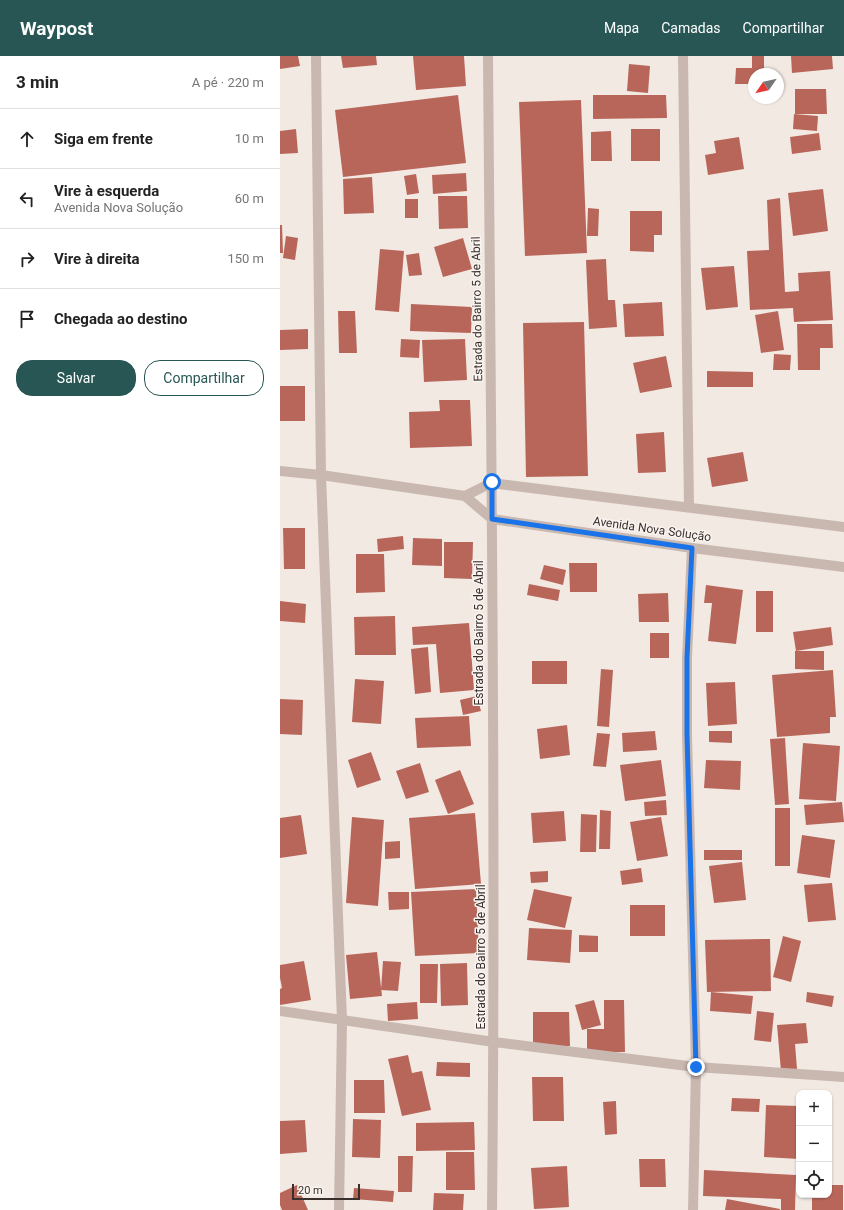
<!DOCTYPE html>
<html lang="pt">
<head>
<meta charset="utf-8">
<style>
	:root { --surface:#fff; --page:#f6f6f6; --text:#222; --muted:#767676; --line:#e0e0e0; --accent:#275654 }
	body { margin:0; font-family:Roboto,sans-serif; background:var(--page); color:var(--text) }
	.controls { position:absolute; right:12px; bottom:12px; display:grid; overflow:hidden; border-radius:8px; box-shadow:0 1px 3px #0004 }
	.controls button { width:36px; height:36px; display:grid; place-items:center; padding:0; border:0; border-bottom:1px solid var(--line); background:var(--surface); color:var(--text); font:20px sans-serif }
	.compass { position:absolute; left:468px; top:12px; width:36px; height:36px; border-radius:50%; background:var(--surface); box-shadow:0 1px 3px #0004; rotate:236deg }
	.scale { position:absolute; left:12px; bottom:10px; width:68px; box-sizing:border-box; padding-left:4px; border:2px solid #392f2d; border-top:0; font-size:11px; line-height:14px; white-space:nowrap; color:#392f2d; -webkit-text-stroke:3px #f9f4ef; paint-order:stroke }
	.stop { position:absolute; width:12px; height:12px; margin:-9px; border:3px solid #1a73e8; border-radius:50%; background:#fff }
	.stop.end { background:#1a73e8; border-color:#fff; box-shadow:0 1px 4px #0008 }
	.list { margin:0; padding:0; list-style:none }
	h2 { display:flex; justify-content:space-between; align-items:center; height:52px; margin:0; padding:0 16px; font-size:17px }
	h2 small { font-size:13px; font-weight:400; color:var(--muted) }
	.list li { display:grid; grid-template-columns:26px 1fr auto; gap:12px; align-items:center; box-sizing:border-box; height:60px; padding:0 16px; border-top:1px solid var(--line) }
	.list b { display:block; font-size:15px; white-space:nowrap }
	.list p { margin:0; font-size:13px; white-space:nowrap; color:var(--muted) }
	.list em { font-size:13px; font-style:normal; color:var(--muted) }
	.actions { display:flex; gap:8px; padding:12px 16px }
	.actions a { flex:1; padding:9px 0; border:1px solid var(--accent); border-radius:16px; text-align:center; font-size:14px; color:var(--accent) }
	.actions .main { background:var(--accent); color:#fff }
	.icon { flex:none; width:22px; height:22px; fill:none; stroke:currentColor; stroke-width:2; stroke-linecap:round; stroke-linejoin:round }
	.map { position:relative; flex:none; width:564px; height:1154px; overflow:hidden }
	header { display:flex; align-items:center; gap:24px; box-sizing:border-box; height:56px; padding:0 20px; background:var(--accent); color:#fff }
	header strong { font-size:19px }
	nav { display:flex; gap:22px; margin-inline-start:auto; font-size:14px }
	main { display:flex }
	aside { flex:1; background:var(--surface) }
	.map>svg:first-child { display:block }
</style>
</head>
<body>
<header>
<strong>Waypost</strong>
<nav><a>Mapa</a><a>Camadas</a><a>Compartilhar</a></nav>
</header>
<main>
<aside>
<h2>3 min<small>A pé · 220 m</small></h2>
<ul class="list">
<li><svg class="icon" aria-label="ahead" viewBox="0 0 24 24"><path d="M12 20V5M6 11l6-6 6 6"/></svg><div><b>Siga em frente</b></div><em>10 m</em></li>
<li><svg class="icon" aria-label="left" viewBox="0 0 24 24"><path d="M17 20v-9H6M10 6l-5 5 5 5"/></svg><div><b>Vire à esquerda</b><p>Avenida Nova Solução</p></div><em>60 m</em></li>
<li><svg class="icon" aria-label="right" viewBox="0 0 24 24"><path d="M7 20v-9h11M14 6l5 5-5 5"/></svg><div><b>Vire à direita</b></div><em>150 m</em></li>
<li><svg class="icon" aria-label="arrive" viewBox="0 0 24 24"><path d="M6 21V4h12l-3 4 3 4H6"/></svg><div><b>Chegada ao destino</b></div></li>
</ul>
<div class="actions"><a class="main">Salvar</a><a>Compartilhar</a></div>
</aside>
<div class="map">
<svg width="564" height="1154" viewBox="0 0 564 1154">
	<rect width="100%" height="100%" fill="#f2e9e3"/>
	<g fill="#b9665a">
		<polygon points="0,0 18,0 20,10 0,13"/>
		<polygon points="61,0 96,0 97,9 63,12"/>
		<polygon points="133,0 184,0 186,30 136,34"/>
		<polygon points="472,0 484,0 484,18 474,18 474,28 455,28 456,12 472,12"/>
		<polygon points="511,0 552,0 553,13 512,17"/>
		<polygon points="349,8 370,10 368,37 347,35"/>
		<polygon points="515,33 546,33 547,58 515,58"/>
		<polygon points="178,39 186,107 63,121 55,54"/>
		<polygon points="313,39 386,39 387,62 313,63"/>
		<polygon points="301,44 307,197 245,200 239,46"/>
		<polygon points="514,58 538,60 537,75 513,73"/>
		<polygon points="16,73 18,97 0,98 0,75"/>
		<rect x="351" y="73" width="29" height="32"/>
		<polygon points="331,75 332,105 311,105 311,76"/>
		<polygon points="539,77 541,94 512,98 510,81"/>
		<polygon points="459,81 464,113 428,119 425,99 436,97 434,85"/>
		<polygon points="186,117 187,135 153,138 152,119"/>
		<polygon points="136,118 139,137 127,139 124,120"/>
		<polygon points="92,121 94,157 64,158 63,123"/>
		<polygon points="543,133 548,175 513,180 508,137"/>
		<polygon points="158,140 187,140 188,172 159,173"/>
		<polygon points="500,142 505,236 519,235 518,217 550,215 553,264 514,266 513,252 470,254 467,195 489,194 487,144"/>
		<rect x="125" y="143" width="13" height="19"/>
		<polygon points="308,152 319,153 318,180 307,180"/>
		<polygon points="350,155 382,155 382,179 374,179 374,196 350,195"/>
		<polygon points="0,169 2,169 3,197 0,197"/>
		<polygon points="6,180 18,182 15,204 3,202"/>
		<polygon points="183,182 192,213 163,221 154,191"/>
		<polygon points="100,193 124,195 119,256 95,254"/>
		<polygon points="139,197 142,219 129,220 126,199"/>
		<polygon points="326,203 328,244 335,244 337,271 309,273 306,204"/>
		<polygon points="454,210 458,251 426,254 421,212"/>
		<polygon points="382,246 384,280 345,281 343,248"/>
		<polygon points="131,248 192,251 191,277 130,275"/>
		<polygon points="58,255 75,255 77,297 59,297"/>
		<polygon points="498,255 504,294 481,297 475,259"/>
		<polygon points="304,266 308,420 246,421 243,267"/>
		<polygon points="517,268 552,268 553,292 540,292 540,314 518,314"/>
		<polygon points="28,273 28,293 0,294 0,274"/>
		<polygon points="121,283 140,284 139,302 120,301"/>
		<polygon points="185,283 187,324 144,326 142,284"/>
		<polygon points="494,298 511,299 510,314 493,314"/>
		<polygon points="386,300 392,331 360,337 353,307"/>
		<polygon points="427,315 473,316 473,331 427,331"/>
		<rect x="0" y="330" width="25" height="35"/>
		<polygon points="159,344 190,344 192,390 130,392 129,356 160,355"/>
		<polygon points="384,376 386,416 358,417 356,378"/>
		<polygon points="463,396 468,425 432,431 427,402"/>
		<polygon points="3,472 25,472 25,513 4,513"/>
		<polygon points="123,480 124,493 98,496 97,483"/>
		<polygon points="133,482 162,483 162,510 132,509"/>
		<polygon points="164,486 193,486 192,523 164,522"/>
		<polygon points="76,498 104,498 105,536 76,537"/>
		<polygon points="289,507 317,507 317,536 290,536"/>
		<polygon points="264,509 286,514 283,529 260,523"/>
		<polygon points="249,528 280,534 278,545 247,539"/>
		<polygon points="426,529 463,534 456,588 428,585 432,547 424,547"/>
		<rect x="476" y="535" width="17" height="41"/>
		<polygon points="388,537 389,566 359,566 358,538"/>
		<polygon points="0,545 26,548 25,567 0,565"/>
		<polygon points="115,560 116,599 75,599 74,561"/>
		<polygon points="189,567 194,634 160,637 156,588 133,589 132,571"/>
		<polygon points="551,571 553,589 516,595 513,576"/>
		<rect x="370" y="577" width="19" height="25"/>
		<polygon points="148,591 151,636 135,638 131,593"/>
		<polygon points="515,595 544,595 544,614 515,613"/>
		<rect x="252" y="605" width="35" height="23"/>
		<polygon points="321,613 333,614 329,671 317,670"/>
		<polygon points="553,614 556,661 550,661 550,677 497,681 492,619"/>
		<polygon points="75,623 104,625 101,668 72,666"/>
		<polygon points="455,626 457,668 428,670 426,627"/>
		<polygon points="197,640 201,655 183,659 180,644"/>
		<polygon points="0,643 23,644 22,679 0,678"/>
		<polygon points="189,660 191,690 137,692 135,662"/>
		<polygon points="287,669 290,699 260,703 257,673"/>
		<polygon points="375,675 377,694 343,696 342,677"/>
		<polygon points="429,675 452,675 452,687 429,686"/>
		<polygon points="317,677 330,678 326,711 313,710"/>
		<polygon points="505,682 509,748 495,749 490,683"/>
		<polygon points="523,687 560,690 556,745 519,743"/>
		<polygon points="91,696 101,724 77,732 68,704"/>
		<polygon points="381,704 386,740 345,745 340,709"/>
		<polygon points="426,704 461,705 460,734 424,732"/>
		<polygon points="140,707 149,736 126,743 116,715"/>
		<polygon points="180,714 194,748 168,758 155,724"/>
		<polygon points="386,744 387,759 365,760 364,746"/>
		<polygon points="562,746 564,766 526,769 524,749"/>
		<rect x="495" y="752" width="15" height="58"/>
		<polygon points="320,754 331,755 330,793 319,793"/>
		<polygon points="284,755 286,785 253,787 251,757"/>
		<polygon points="195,757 201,828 135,833 129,762"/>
		<polygon points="301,758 317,759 316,796 300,796"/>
		<polygon points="21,759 27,798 0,802 0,762"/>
		<polygon points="72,761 104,764 98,850 66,847"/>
		<polygon points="381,761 388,800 357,805 350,766"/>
		<polygon points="522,779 555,784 550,822 517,817"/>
		<polygon points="120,785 120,802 105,803 105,786"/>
		<rect x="424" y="794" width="38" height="10"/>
		<polygon points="462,806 466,844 434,847 429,810"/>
		<polygon points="361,812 363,826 342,829 340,815"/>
		<polygon points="268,815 268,826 251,827 250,816"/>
		<polygon points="552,827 556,864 528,866 524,829"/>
		<polygon points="196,833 199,897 135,900 131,836"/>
		<polygon points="254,833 292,841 285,872 247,864"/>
		<polygon points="108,836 129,836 129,853 109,854"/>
		<rect x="350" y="849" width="35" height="31"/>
		<polygon points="249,872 292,874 290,907 247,904"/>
		<polygon points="299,879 318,880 318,896 299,896"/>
		<polygon points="503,880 521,885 511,926 493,921"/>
		<polygon points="490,883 491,935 427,936 425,884"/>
		<polygon points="97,896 102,940 70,943 66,899"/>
		<polygon points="24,905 31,944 0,949 0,933 2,932 0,922 0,909"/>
		<polygon points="103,905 121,906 118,935 101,934"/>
		<polygon points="187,907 188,949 161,950 160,908"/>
		<polygon points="140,908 158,908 157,947 140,947"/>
		<polygon points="431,936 473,940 471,958 430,955"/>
		<polygon points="527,936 554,940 552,951 526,946"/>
		<polygon points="314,944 321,969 302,974 295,949"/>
		<polygon points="324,944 344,944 345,996 307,996 307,973 324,973"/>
		<polygon points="137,946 138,963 108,965 107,948"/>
		<polygon points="477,955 494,957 491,986 474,984"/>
		<polygon points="253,956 289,956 290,990 253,990"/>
		<polygon points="526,967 528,987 515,988 517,1013 501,1015 497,969"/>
		<polygon points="128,999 132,1017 142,1015 151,1054 122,1060 108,1003"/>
		<polygon points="157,1006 190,1007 190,1021 156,1020"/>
		<polygon points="252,1021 283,1021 284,1065 253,1065"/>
		<polygon points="74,1024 104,1024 105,1057 74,1057"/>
		<polygon points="452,1042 480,1043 479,1056 451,1055"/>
		<polygon points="336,1045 337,1078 325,1079 323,1046"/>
		<polygon points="486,1049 519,1050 519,1103 484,1101"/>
		<polygon points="73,1063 101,1064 100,1102 72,1101"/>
		<polygon points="25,1064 27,1096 0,1098 0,1065"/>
		<polygon points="194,1066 195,1094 136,1095 136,1067"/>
		<polygon points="166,1096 194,1096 195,1134 166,1134"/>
		<polygon points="118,1100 133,1100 132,1136 118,1136"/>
		<polygon points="359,1103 385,1103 386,1131 360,1131"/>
		<polygon points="287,1110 289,1151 254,1153 251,1112"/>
		<polygon points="424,1114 516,1119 515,1154 501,1154 501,1143 423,1140"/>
		<polygon points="17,1129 28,1154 2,1154 0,1149 0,1137"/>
		<polygon points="549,1129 563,1129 563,1154 532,1154 532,1139 549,1139"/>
		<polygon points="74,1132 114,1135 113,1146 73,1143"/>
		<polygon points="154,1137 184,1138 183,1154 153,1154"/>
		<polygon points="447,1143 500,1153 500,1154 445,1154"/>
	</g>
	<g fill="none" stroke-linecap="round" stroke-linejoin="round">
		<g stroke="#c9b8b0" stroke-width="10">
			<polyline points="36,0 41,419 62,964 59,1154"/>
			<polyline points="403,0 409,451"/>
			<polyline points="0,415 41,419 185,440 212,463 412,492 564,511"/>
			<polyline points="185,440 211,427 564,471"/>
			<polyline points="412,492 407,602 407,679 416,1011 413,1154"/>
			<polyline points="0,955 214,986 416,1011 564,1021"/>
		</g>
		<path stroke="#c9b8b0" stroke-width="10" d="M208,0C211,385 216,769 212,1154"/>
	</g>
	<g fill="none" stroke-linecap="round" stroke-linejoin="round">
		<polyline stroke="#1a73e8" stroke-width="5" points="212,426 212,463 412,492 407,602 407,678 416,1011"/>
	</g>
	<g text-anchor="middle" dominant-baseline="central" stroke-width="3" stroke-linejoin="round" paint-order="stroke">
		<g font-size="12" fill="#392f2d" stroke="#f9f4ef">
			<text transform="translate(197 253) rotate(-91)">Estrada do Bairro 5 de Abril</text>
			<text transform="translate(372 473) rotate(8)">Avenida Nova Solução</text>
			<text transform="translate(199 577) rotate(-90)">Estrada do Bairro 5 de Abril</text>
			<text transform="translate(201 901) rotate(-90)">Estrada do Bairro 5 de Abril</text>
		</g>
	</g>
</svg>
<div class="controls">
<button>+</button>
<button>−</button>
<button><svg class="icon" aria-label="locate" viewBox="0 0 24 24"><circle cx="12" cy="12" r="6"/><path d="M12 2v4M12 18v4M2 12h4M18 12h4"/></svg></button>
</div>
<svg class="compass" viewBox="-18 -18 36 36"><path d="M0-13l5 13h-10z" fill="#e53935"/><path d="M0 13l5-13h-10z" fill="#767676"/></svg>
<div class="scale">20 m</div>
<div class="stop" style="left:212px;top:426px"></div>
<div class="stop end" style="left:416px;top:1011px"></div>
</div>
</main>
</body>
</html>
